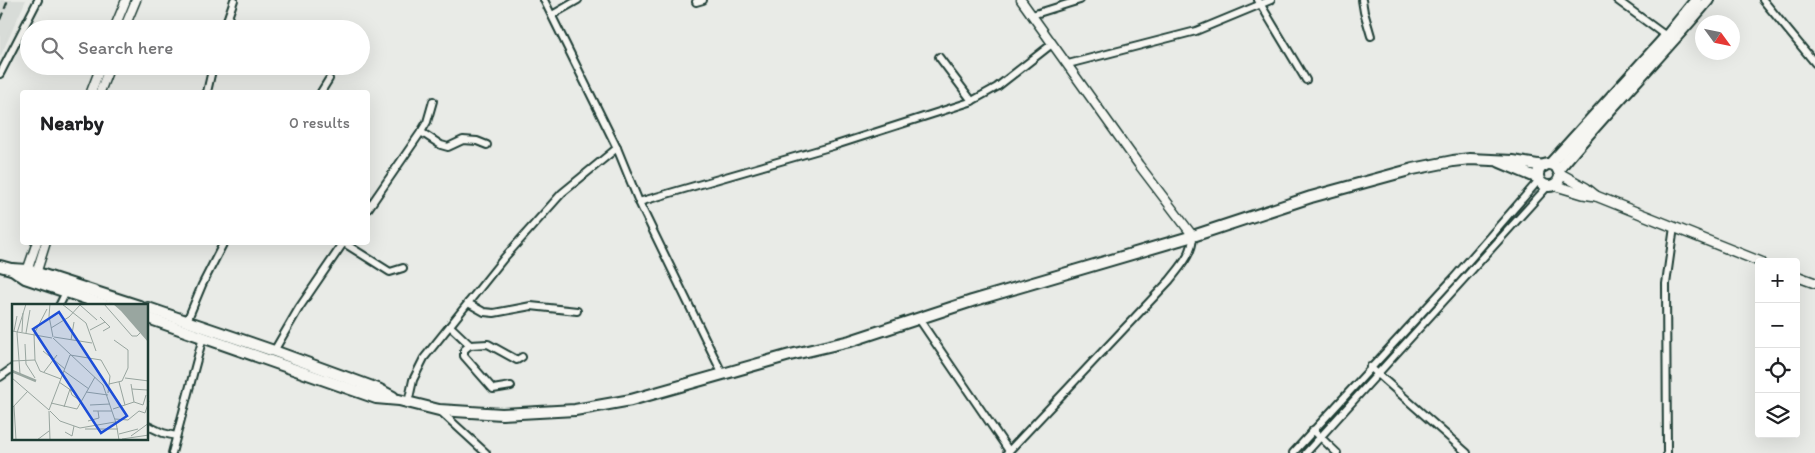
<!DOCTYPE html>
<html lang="en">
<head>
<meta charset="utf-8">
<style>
	:root { --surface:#fff; --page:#f6f6f6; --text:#202124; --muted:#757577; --line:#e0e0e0 }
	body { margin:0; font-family:Itim,sans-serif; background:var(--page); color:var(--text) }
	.controls { position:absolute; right:15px; bottom:15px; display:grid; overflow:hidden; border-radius:5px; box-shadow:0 5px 20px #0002 }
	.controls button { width:45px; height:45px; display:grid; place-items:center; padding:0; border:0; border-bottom:1px solid var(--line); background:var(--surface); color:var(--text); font:25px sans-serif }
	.compass { position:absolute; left:1695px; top:15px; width:45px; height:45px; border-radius:50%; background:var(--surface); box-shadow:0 5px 20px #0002; rotate:123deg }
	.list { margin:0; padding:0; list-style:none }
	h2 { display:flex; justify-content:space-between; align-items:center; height:65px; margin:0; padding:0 20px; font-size:21px }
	h2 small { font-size:16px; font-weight:400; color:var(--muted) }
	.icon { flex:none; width:28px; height:28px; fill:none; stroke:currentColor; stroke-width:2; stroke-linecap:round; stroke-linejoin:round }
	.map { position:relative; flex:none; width:1815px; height:453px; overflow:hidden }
	.search { position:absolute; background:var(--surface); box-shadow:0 5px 20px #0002; left:20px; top:20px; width:350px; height:55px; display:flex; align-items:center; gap:12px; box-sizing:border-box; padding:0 18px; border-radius:28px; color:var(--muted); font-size:19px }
	.panel { position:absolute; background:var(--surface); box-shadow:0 5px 20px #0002; left:20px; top:90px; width:350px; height:155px; border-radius:5px }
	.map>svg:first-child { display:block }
</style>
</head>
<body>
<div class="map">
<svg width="1815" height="453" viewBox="0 0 1815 453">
	<rect width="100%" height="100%" fill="#e9ebe7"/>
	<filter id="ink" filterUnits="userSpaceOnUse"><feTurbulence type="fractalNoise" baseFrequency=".02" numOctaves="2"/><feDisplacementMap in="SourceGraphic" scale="10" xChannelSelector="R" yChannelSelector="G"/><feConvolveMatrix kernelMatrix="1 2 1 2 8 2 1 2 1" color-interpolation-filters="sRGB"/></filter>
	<g filter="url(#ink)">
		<polygon fill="#d8dcd8" points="0,0 26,0 0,57"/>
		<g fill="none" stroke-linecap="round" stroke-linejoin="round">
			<g stroke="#1f3d34" stroke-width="10">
				<g id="minor">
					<polyline points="544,0 617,148 639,202 723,375"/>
					<polyline points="1258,0 1306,80"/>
					<polyline points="1362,0 1364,12 1371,36"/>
					<polyline points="1617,0 1666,36"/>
					<polyline points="1763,0 1815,63"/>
					<polyline points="696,2 703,0"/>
					<polyline points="552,15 578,0"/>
					<polyline points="1032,15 1080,0"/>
					<polyline points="224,29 234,0"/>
					<polyline points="939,57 972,101"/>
					<polyline points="1068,64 1196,31 1271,0"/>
					<polyline points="0,74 38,0"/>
					<polyline points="207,92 213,66"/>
					<polyline points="321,92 329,79"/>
					<polyline points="421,132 441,145 448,147 463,140 477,141 487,145"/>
					<polyline points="639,202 836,145 970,102 997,87 1052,44"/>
					<polyline points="368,209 421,132 427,122 433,101"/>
					<polyline points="344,243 390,272 403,268"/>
					<polyline points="468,303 484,312 494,313 531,306 577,311"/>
					<polyline points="59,306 66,292"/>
					<polyline points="919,319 1009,451"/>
					<polyline points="187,321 202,285 224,242"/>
					<polyline points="450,326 470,345"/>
					<polyline points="274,351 299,308 344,242"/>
					<polyline points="1370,367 1467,453"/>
					<polyline points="0,377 14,367"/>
					<polyline points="511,386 493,389 464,356 464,350 470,345 488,344 517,360 522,357"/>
					<polyline points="408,403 413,380 424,358 504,258 562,193 617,148"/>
					<polyline points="439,410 486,453"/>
					<polyline points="148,426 163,433 176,436"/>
					<polyline points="1313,430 1337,453"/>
					<polyline points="172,453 203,337"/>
					<path d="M1007,453L1170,280C1180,267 1193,254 1193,236"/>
					<polyline points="1293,453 1452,280 1539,180"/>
					<polyline points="1306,453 1548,186"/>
					<polyline points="1667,453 1666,284 1674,227"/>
				</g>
			</g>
			<g stroke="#1f3d34" stroke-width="11">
				<g id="tertiary">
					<polyline points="1021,0 1139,165 1193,236"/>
					<polyline points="114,29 126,0"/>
					<polyline points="124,29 136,0"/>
					<polyline points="91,92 101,66"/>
					<polyline points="100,92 110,66"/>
					<polyline points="26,274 37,242"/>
					<polyline points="35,277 46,242"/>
				</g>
			</g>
			<g stroke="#1f3d34" stroke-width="12">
				<g id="secondary">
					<polyline points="1559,173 1586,188 1596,196 1761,262"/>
					<polyline points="1553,185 1583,194 1596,196"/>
					<polyline points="1796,276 1815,283"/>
				</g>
			</g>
			<g stroke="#1f3d34" stroke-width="14">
				<g id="primary">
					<polyline points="1500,162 1538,178"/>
					<polyline points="1550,164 1670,32 1696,0"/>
					<circle cx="1549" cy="175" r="11"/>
					<path d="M1558,170C1606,111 1660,58 1708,0"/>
					<polyline points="0,266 11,269 28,270 139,306"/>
					<polyline points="12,269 25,278 108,306"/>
					<polyline points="148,308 274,351 378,389 393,397"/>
					<polyline points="148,318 376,398 399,400 439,410 502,414 575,410 631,400 790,355 850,341 972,301 1193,236 1311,197 1413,169 1453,161 1470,159 1513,161 1544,166"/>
				</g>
			</g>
			<use href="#minor" stroke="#f6f6f2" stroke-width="6"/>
			<use href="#tertiary" stroke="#f6f6f2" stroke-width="8"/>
			<use href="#secondary" stroke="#f6f6f2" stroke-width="9"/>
			<use href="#primary" stroke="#f6f6f2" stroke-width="10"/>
			<polyline stroke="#1f3d34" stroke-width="2" stroke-dasharray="8 4" stroke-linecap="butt" points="0,20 8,0"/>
		</g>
	</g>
	<g transform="translate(12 304)">
		<rect width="136" height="136" fill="#e9ebe7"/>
		<path d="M101,0H136V38L109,7Z" fill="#99a6a0"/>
		<path fill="none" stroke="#99a6a0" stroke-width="2.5" d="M0,67L24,77"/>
		<path fill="none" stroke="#98a59f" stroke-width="1" d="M38,0L37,12L41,33M50,0L74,19L84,47M92,0L120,32H125L137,20M35,5L22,30L23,56L28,67L49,75M88,13L98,23L91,27M39,24L57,13L68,1L85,16M78,26L93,18M0,27L40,34M2,27L5,12M10,28L11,9M14,29L18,6M42,33L80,39M41,34L91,81L104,119M59,36L62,18M13,40L14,60L23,74M31,47L53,65M0,57L23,56M52,67L77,85M32,68L45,51M8,70L5,29L14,0M0,74L37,106M113,74L137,77M47,78L63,89M107,78L113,101M97,80L110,77L116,64V46L102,36M58,85L60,91L69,97M120,85L135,86M74,88L96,91M122,98L131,101L134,91M39,99L65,105L83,73M78,101L98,100M2,102L4,136M1,103L16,87M52,103L58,85M101,105L122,98L119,80M37,106L58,51L89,56L98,72L96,89M37,107L38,136M38,107L48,117L68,124L103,118M81,107H100M103,115L116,116L127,107L133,109L137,97M76,117L87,114L86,107M104,118L107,136M73,125H106M53,128L60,132L62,122M107,130L126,125M119,132L137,119M110,135L137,131M25,136L37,127"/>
		<path fill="#1d4ed8" fill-opacity="0.15" stroke="#1d4ed8" stroke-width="2.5" d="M47,8L115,112L89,129L21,25Z"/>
		<rect width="136" height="136" fill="none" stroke="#1f3d34" stroke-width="2.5"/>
	</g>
</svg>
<div class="controls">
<button>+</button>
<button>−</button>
<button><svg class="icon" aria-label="locate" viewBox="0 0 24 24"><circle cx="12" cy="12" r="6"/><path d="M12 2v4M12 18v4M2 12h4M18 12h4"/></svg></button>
<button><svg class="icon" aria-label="layers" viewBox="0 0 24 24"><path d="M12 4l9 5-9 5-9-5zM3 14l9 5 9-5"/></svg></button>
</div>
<svg class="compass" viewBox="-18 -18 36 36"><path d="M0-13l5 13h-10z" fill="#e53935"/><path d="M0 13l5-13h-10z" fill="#757577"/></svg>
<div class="search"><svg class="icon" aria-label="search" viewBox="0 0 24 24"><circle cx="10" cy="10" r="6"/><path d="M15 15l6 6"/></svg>Search here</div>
<section class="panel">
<h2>Nearby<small>0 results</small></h2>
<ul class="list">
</ul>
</section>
</div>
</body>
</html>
